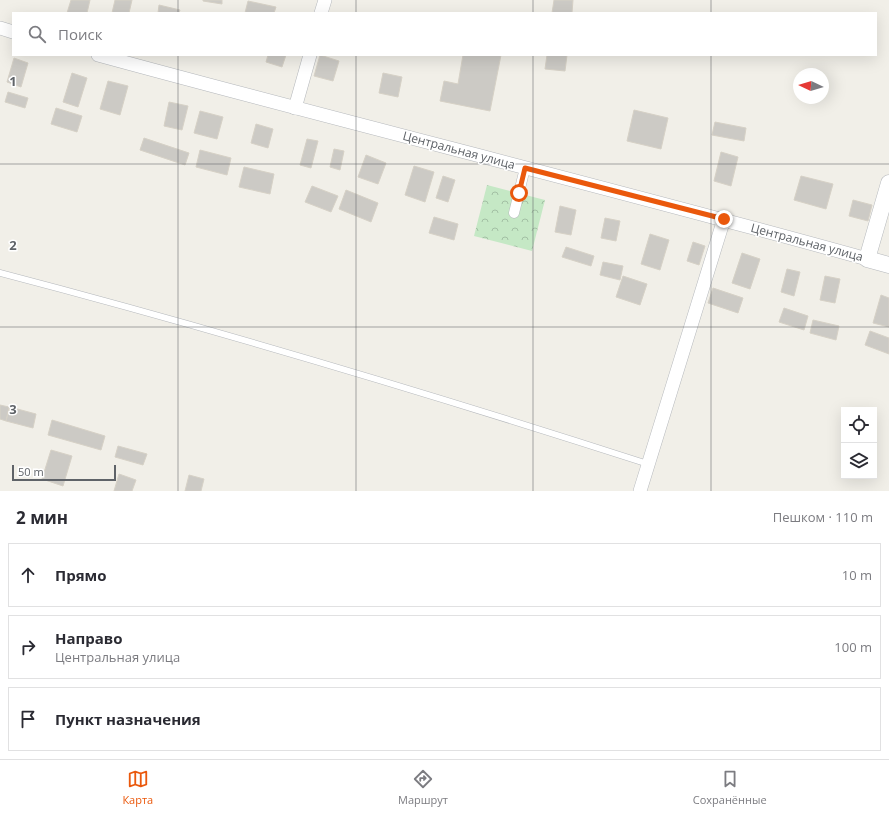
<!DOCTYPE html>
<html lang="ru">
<head>
<meta charset="utf-8">
<style>
	:root { --surface:#fff; --page:#f7f7f7; --text:#2b2b33; --muted:#7c7c81; --line:#e1e1e2; --accent:#ea580c }
	body { margin:0; font-family:"Open Sans",sans-serif; background:var(--page); color:var(--text) }
	.controls { position:absolute; right:12px; bottom:12px; display:grid; overflow:hidden; border-radius:0px; box-shadow:0 4px 16px #0002 }
	.controls button { width:36px; height:36px; display:grid; place-items:center; padding:0; border:0; border-bottom:1px solid var(--line); background:var(--surface); color:var(--text); font:20px sans-serif }
	.compass { position:absolute; left:793px; top:68px; width:36px; height:36px; border-radius:50%; background:var(--surface); box-shadow:0 4px 16px #0002; rotate:274deg }
	.scale { position:absolute; left:12px; bottom:10px; width:104px; box-sizing:border-box; padding-left:4px; border:2px solid #5f6368; border-top:0; font-size:11px; line-height:14px; white-space:nowrap; color:#5f6368; -webkit-text-stroke:3px #fff; paint-order:stroke }
	.stop { position:absolute; width:12px; height:12px; margin:-9px; border:3px solid #ea580c; border-radius:50%; background:#fff }
	.stop.end { background:#ea580c; border-color:#fff; box-shadow:0 1px 4px #0008 }
	.list { margin:0; padding:0; list-style:none }
	h2 { display:flex; justify-content:space-between; align-items:center; height:52px; margin:0; padding:0 16px; font-size:17px }
	h2 small { font-size:13px; font-weight:400; color:var(--muted) }
	.list li { display:grid; grid-template-columns:26px 1fr auto; gap:12px; align-items:center; box-sizing:border-box; height:64px; margin:0 8px 8px; padding:0 8px; border:1px solid var(--line); border-radius:0px }
	.list b { display:block; font-size:15px; white-space:nowrap }
	.list p { margin:0; font-size:13px; white-space:nowrap; color:var(--muted) }
	.list em { font-size:13px; font-style:normal; color:var(--muted) }
	.icon { flex:none; width:22px; height:22px; fill:none; stroke:currentColor; stroke-width:2; stroke-linecap:round; stroke-linejoin:round }
	.map { position:relative; flex:none; width:889px; height:491px; overflow:hidden }
	.search { position:absolute; background:var(--surface); box-shadow:0 4px 16px #0002; left:12px; right:12px; top:12px; height:44px; display:flex; align-items:center; gap:10px; box-sizing:border-box; padding:0 14px; border-radius:0px; color:var(--muted); font-size:15px }
	.sheet { height:268px; background:var(--surface) }
	nav { display:flex; justify-content:space-around; align-items:center; box-sizing:border-box; height:56px; border-top:1px solid var(--line); background:var(--surface); font-size:11px; color:var(--muted) }
	nav a { display:grid; justify-items:center; gap:2px }
	nav .on { color:var(--accent) }
	.map>svg:first-child { display:block }
</style>
</head>
<body>
<div class="map">
<svg width="889" height="491" viewBox="0 0 889 491">
	<defs>
		<pattern id="forest-crowns" width="20" height="18" patternUnits="userSpaceOnUse"><rect width="20" height="18" fill="#c5e8c5"/><path d="M2 6a3 3 0 1 1 6 0M12 15a3 3 0 1 1 6 0" fill="none" stroke="#a3c0a4"/></pattern>
	</defs>
	<rect width="100%" height="100%" fill="#f1efe8"/>
	<polygon fill="url(#forest-crowns)" points="487,185 545,200 532,251 474,236"/>
	<g fill="#cccac5" stroke="#d6d1c6">
		<polygon points="71,0 90,0 87,13 67,13"/>
		<polygon points="115,0 132,0 129,13 112,13"/>
		<polygon points="203,0 222,0 222,4 203,1"/>
		<polygon points="554,0 573,0 572,13 552,13"/>
		<polygon points="248,1 276,7 274,13 245,13"/>
		<polygon points="159,5 180,10 179,13 158,13"/>
		<polygon points="268,55 286,55 282,67 266,62"/>
		<polygon points="320,55 339,61 333,81 314,76"/>
		<polygon points="463,55 501,55 490,111 440,101 444,81 458,84"/>
		<polygon points="547,55 567,55 565,71 545,69"/>
		<polygon points="14,58 28,63 21,87 7,82"/>
		<polygon points="72,73 87,78 78,107 63,102"/>
		<polygon points="383,73 402,77 398,97 379,93"/>
		<polygon points="108,81 128,86 120,115 100,109"/>
		<polygon points="8,92 28,98 25,108 5,102"/>
		<polygon points="169,102 188,106 182,130 164,126"/>
		<polygon points="56,108 82,116 77,132 51,124"/>
		<polygon points="634,110 668,118 661,149 627,141"/>
		<polygon points="200,111 223,117 217,139 194,133"/>
		<polygon points="715,122 746,128 744,141 712,135"/>
		<polygon points="256,124 273,129 268,148 251,143"/>
		<polygon points="144,138 189,153 185,165 140,150"/>
		<polygon points="307,139 318,141 311,168 300,165"/>
		<polygon points="334,149 344,151 340,170 330,167"/>
		<polygon points="200,150 231,158 227,175 196,167"/>
		<polygon points="721,152 738,157 731,186 714,181"/>
		<polygon points="366,155 386,163 378,184 358,177"/>
		<polygon points="414,166 434,172 425,202 405,195"/>
		<polygon points="244,167 274,174 270,194 239,187"/>
		<polygon points="443,176 455,180 448,202 436,198"/>
		<polygon points="801,176 833,184 826,209 794,200"/>
		<polygon points="312,186 338,196 331,212 305,202"/>
		<polygon points="346,190 378,203 371,222 339,209"/>
		<polygon points="853,200 872,205 868,221 849,216"/>
		<polygon points="560,206 576,210 571,235 555,232"/>
		<polygon points="434,217 458,224 454,240 429,233"/>
		<polygon points="605,218 620,221 616,241 601,238"/>
		<polygon points="650,234 669,240 660,270 641,264"/>
		<polygon points="693,242 705,246 699,265 687,261"/>
		<polygon points="566,247 594,256 591,266 562,257"/>
		<polygon points="742,253 760,259 750,289 732,283"/>
		<polygon points="603,262 623,266 620,280 600,275"/>
		<polygon points="787,269 800,272 794,296 781,292"/>
		<polygon points="623,276 647,284 640,305 616,297"/>
		<polygon points="825,276 840,279 835,303 820,300"/>
		<polygon points="713,288 743,298 738,313 708,303"/>
		<polygon points="881,295 889,298 889,327 873,323"/>
		<polygon points="784,308 808,316 804,330 779,322"/>
		<polygon points="813,320 839,326 836,340 810,333"/>
		<polygon points="870,331 889,338 889,354 865,345"/>
		<polygon points="0,405 9,407 6,421 0,419"/>
		<polygon points="10,407 36,414 33,428 6,421"/>
		<polygon points="52,420 105,436 101,450 48,435"/>
		<polygon points="118,446 147,454 143,465 115,457"/>
		<polygon points="51,450 72,456 63,486 42,479"/>
		<polygon points="119,474 136,480 132,491 114,491"/>
		<polygon points="189,475 204,479 201,491 185,491"/>
	</g>
	<g fill="none" stroke-linecap="round" stroke-linejoin="round">
		<g stroke="#b5b8bc" stroke-width="7">
			<path id="service" d="M0,273C218,330 434,395 648,464"/>
		</g>
		<g stroke="#b5b8bc" stroke-width="11">
			<polyline id="pedestrian" points="514,213 525,168"/>
		</g>
		<g stroke="#b5b8bc" stroke-width="14">
			<g id="minor">
				<polyline points="321,13 325,0"/>
				<polyline points="0,28 13,32"/>
				<path d="M98,55C354,125 612,188 867,259"/>
				<polyline points="295,108 310,55"/>
				<polyline points="640,491 724,219"/>
			</g>
		</g>
		<g stroke="#b5b8bc" stroke-width="17">
			<polyline id="tertiary" points="889,183 867,259 889,265"/>
		</g>
		<use href="#service" stroke="#fff" stroke-width="6"/>
		<use href="#pedestrian" stroke="#fff" stroke-width="10"/>
		<use href="#minor" stroke="#fff" stroke-width="13"/>
		<use href="#tertiary" stroke="#fff" stroke-width="16"/>
	</g>
	<g fill="none" stroke-linecap="round" stroke-linejoin="round">
		<polyline stroke="#ea580c" stroke-width="5" points="519,193 525,168 724,219"/>
	</g>
	<path fill="none" stroke="#5f6368" stroke-width="1" stroke-opacity="0.55" d="M178,0V13M356,0V13M533,0V13M711,0V13M178,55V491M356,55V491M533,55V491M711,55V491M0,164H889M0,327H889"/>
	<g text-anchor="middle" dominant-baseline="central" stroke-width="3" stroke-linejoin="round" paint-order="stroke">
		<g font-size="12" fill="#5f6368" stroke="#fff">
			<text transform="translate(459 150) rotate(15)">Центральная улица</text>
			<text transform="translate(807 242) rotate(15)">Центральная улица</text>
		</g>
	</g>
	<g font-size="13" text-anchor="middle" font-weight="bold" fill="#5f6368" stroke="#fff" stroke-width="3" stroke-linejoin="round" paint-order="stroke">
		<text x="13" y="86">1</text>
		<text x="13" y="250">2</text>
		<text x="13" y="414">3</text>
	</g>
</svg>
<div class="controls">
<button><svg class="icon" aria-label="locate" viewBox="0 0 24 24"><circle cx="12" cy="12" r="6"/><path d="M12 2v4M12 18v4M2 12h4M18 12h4"/></svg></button>
<button><svg class="icon" aria-label="layers" viewBox="0 0 24 24"><path d="M12 4l9 5-9 5-9-5zM3 14l9 5 9-5"/></svg></button>
</div>
<svg class="compass" viewBox="-18 -18 36 36"><path d="M0-13l5 13h-10z" fill="#e53935"/><path d="M0 13l5-13h-10z" fill="#7c7c81"/></svg>
<div class="scale">50 m</div>
<div class="stop" style="left:519px;top:193px"></div>
<div class="stop end" style="left:724px;top:219px"></div>
<div class="search"><svg class="icon" aria-label="search" viewBox="0 0 24 24"><circle cx="10" cy="10" r="6"/><path d="M15 15l6 6"/></svg>Поиск</div>
</div>
<section class="sheet">
<h2>2 мин<small>Пешком · 110 m</small></h2>
<ul class="list">
<li><svg class="icon" aria-label="ahead" viewBox="0 0 24 24"><path d="M12 20V5M6 11l6-6 6 6"/></svg><div><b>Прямо</b></div><em>10 m</em></li>
<li><svg class="icon" aria-label="right" viewBox="0 0 24 24"><path d="M7 20v-9h11M14 6l5 5-5 5"/></svg><div><b>Направо</b><p>Центральная улица</p></div><em>100 m</em></li>
<li><svg class="icon" aria-label="arrive" viewBox="0 0 24 24"><path d="M6 21V4h12l-3 4 3 4H6"/></svg><div><b>Пункт назначения</b></div></li>
</ul>
</section>
<nav>
<a class="on"><svg class="icon" aria-label="map" viewBox="0 0 24 24"><path d="M3 6l6-2 6 2 6-2v14l-6 2-6-2-6 2zM9 4v14M15 6v14"/></svg>Карта</a>
<a><svg class="icon" aria-label="directions" viewBox="0 0 24 24"><path d="M12 3l9 9-9 9-9-9zM9 14v-3h6M13 9l2 2-2 2"/></svg>Маршрут</a>
<a><svg class="icon" aria-label="saved" viewBox="0 0 24 24"><path d="M7 4h10v16l-5-4-5 4z"/></svg>Сохранённые</a>
</nav>
</body>
</html>
